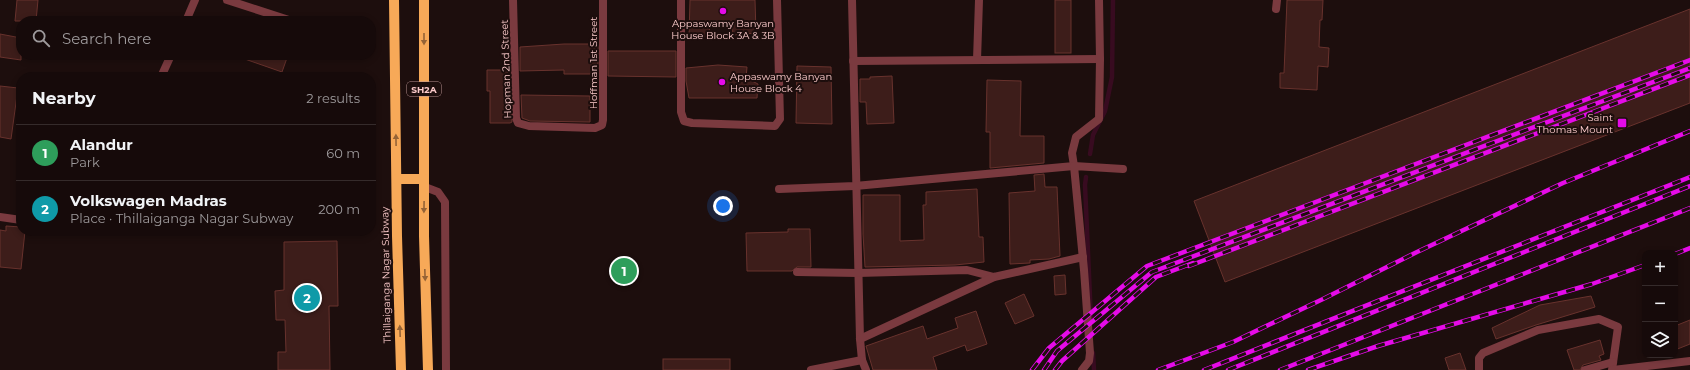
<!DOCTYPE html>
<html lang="en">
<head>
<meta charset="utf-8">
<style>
	:root { --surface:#160a0a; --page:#1f1313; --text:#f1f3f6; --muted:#9e9a9c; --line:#352b2b; --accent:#8c9099 }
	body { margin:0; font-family:Montserrat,sans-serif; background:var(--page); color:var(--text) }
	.controls { position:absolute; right:12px; bottom:12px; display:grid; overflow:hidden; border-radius:8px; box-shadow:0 2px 6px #0003 }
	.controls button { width:36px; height:36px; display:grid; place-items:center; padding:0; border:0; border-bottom:1px solid var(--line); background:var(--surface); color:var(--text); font:20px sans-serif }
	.you { position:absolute; left:723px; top:206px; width:14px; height:14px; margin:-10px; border:3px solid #fff; border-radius:50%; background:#1a73e8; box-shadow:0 0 0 6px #1a73e833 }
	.badge { display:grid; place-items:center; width:26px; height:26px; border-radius:50%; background:var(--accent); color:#fff; font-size:13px; font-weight:700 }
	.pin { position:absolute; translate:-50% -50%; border:2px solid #fff; box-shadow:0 1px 4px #0006 }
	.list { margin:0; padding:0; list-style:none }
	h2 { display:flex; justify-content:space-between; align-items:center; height:52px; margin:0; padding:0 16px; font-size:17px }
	h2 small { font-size:13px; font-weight:400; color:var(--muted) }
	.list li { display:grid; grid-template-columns:26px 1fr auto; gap:12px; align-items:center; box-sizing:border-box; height:56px; padding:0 16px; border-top:1px solid var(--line) }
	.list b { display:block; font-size:15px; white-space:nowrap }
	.list p { margin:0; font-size:13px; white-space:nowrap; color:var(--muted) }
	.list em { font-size:13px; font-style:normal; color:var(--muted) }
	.icon { flex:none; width:22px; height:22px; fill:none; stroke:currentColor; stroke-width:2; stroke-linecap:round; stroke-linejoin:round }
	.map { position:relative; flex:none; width:1690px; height:370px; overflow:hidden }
	.search { position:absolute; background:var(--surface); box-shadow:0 2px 6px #0003; left:16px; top:16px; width:360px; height:44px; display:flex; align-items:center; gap:10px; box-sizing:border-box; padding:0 14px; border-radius:16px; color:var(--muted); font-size:15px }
	.panel { position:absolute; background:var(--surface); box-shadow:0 2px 6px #0003; left:16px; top:72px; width:360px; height:164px; border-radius:16px }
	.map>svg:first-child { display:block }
</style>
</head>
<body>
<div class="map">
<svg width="1690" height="370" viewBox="0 0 1690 370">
	<rect width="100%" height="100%" fill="#1d0e0d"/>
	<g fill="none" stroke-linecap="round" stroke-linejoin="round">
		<g stroke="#380b20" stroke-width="4.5">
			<polyline points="1090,154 1093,135 1105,111 1112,77 1113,0"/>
			<polyline points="1086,177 1085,185 1091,319"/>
			<polyline points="1093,353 1094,370"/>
		</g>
	</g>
	<g fill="#3d1d1a" stroke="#68322d">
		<polygon points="17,0 38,0 36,21 15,21"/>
		<polygon points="690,0 755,0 756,33 733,35 732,21 709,24 710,37 689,36"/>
		<rect x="1055" y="0" width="16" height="53"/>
		<polygon points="1287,0 1323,0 1322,20 1320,20 1319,47 1329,48 1328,67 1318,66 1317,90 1280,88 1280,73 1284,73"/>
		<polygon points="1690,9 1690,103 1225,282 1194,201"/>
		<polygon points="0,34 21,38 21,60 0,57"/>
		<polygon points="564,44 598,44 598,74 564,74 564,70 520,71 520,47"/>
		<polygon points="608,51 676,51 676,77 608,76"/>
		<polygon points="239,55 288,55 282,72 239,57"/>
		<polygon points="718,65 747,67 746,78 758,84 757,98 689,98 686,81 686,68"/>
		<polygon points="797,66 831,67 832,124 796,123"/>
		<polygon points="487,70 508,70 508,93 510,93 512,122 510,123 490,123 490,91 487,91"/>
		<polygon points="892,76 894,123 867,124 866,102 860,102 860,79 870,79 870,77"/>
		<polygon points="987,80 1021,81 1020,136 1044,136 1044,163 990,168 990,132 986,132"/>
		<polygon points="0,86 18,88 11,139 0,137"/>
		<polygon points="521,95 590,96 590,122 530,121 522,118"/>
		<polygon points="1044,174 1045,187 1057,187 1060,256 1049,259 1030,260 1030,263 1010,264 1009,193 1035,191 1034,175"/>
		<polygon points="977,189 979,237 983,237 984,262 955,265 865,267 863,234 863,195 900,195 900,241 924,240 923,205 926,205 926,192"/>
		<polygon points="6,226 21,227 21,231 25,231 21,269 0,267 0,230 6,231"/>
		<polygon points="788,229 810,229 811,267 797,267 792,271 747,271 746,233 788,232"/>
		<polygon points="337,241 338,306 329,306 330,370 278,370 278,352 286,352 285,320 276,320 275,291 284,290 284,242"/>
		<polygon points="1065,275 1066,294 1055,295 1054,276"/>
		<polygon points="1024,294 1034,316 1015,324 1005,303"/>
		<polygon points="1591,296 1595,307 1536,325 1496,339 1492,328 1540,305"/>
		<polygon points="976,311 987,344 967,351 965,345 933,357 937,370 873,370 866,346 923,326 927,339 958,328 955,318"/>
		<polygon points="1690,320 1690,344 1675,350 1675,326"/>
		<polygon points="1600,340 1604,354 1599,356 1601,360 1583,365 1580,370 1574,370 1567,350"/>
		<polygon points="1460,353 1466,370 1449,370 1445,358"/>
		<rect x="663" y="359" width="67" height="11"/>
	</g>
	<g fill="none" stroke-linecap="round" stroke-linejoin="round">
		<g stroke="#7a3a3f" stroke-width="8">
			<polyline points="227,0 292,21"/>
			<polyline points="513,0 516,118 518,123 529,126 595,128 602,125 603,120 603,0"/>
			<polyline points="681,0 681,112 684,121 692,123 775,126 780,119 777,0"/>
			<polyline points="852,0 860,339 862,360 866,370"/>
			<polyline points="1276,9 1277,0"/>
			<polyline points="186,21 195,0"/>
			<polyline points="977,60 979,0"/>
			<polyline points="853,61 1100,59"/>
			<polyline points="161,77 171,55"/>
			<polyline points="425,187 438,192 445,202 446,370"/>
			<polyline points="779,189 855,186 1074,166 1072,153 1076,137 1099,119 1100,59 1099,0"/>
			<polyline points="0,217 21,220"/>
			<polyline points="797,272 858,273 967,270 994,277 1083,257"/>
			<polyline points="860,339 994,277"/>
			<polyline points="811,370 862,360"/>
			<polyline points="1082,370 1089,361 1090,353 1084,270 1074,166 1123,169"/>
			<polyline points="1479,370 1479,358 1483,353 1538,330 1599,319 1618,327 1612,370"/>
			<polyline points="1585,370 1613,362"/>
			<polyline points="1613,370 1690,361"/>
		</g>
		<g stroke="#f7a958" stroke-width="10">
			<polyline points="394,0 397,236 401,370"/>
			<polyline points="424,0 424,236 428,370"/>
			<polyline points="397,179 424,179"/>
		</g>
		<g stroke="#e50be8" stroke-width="4.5">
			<g id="rail">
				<polyline points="1675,254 1690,248"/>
				<polyline points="1189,266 1690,75"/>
				<polyline points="1032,370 1049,348 1147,266 1690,60"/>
				<polyline points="1044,370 1057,351 1152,272 1690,68"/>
				<polyline points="1055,370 1062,361 1156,277 1193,263"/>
				<polyline points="1158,370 1233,342 1323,299 1417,252 1563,183 1690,131"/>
				<polyline points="1204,370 1690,177"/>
				<polyline points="1228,370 1690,186"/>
				<polyline points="1280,370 1690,208"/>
				<polyline points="1308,370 1378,346 1592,284 1645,265"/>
			</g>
		</g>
		<use href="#rail" stroke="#1d0e0d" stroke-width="3" stroke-dasharray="9" stroke-linecap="butt"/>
	</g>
	<defs><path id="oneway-solid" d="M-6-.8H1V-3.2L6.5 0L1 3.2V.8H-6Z"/></defs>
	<g fill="#956336">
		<use href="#oneway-solid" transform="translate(424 39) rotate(90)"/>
		<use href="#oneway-solid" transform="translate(396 140) rotate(-91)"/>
		<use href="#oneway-solid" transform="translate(424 207) rotate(91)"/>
		<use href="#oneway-solid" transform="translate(425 275) rotate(88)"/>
		<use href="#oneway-solid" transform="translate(400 331) rotate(-92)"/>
	</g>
	<g fill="#e50be8" stroke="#1d0e0d" stroke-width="1.5">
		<circle cx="723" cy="11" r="4"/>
		<circle cx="722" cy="82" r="4"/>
		<rect x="1617" y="118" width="10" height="10" rx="2"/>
	</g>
	<g text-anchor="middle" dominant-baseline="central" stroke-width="4" stroke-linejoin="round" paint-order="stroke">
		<rect fill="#1d0e0d" stroke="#b99292" stroke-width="1" x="407" y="82" width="34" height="14" rx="3"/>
		<g font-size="9" font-weight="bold" fill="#fccbcb">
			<text x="424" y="89">SH2A</text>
		</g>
		<g font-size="10" fill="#fccbcb" stroke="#1d0e0d">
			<text x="723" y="23">Appaswamy Banyan<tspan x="723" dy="12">House Block 3A &amp; 3B</tspan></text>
			<text x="730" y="76" text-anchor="start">Appaswamy Banyan<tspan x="730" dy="12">House Block 4</tspan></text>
			<text x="1613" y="117" text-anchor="end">Saint<tspan x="1613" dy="12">Thomas Mount</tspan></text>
		</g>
		<g font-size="10" fill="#fccbcb" stroke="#1d0e0d">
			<text transform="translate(593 63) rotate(-90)">Hoffman 1st Street</text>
			<text transform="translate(506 69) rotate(-92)">Hopman 2nd Street</text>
			<text transform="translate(386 275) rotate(-91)">Thillaiganga Nagar Subway</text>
		</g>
	</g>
</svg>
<div class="controls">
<button>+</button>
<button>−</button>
<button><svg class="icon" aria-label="layers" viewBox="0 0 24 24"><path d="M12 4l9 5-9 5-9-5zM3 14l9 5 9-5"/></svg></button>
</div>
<div class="you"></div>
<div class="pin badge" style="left:624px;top:271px;background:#2e9e5b">1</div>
<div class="pin badge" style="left:307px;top:298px;background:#0f9aa8">2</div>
<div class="search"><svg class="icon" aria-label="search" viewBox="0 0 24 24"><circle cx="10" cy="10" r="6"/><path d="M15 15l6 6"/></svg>Search here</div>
<section class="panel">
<h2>Nearby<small>2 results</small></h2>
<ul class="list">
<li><span class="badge" style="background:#2e9e5b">1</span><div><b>Alandur</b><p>Park</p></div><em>60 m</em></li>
<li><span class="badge" style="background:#0f9aa8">2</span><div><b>Volkswagen Madras</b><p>Place · Thillaiganga Nagar Subway</p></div><em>200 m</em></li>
</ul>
</section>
</div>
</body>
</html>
